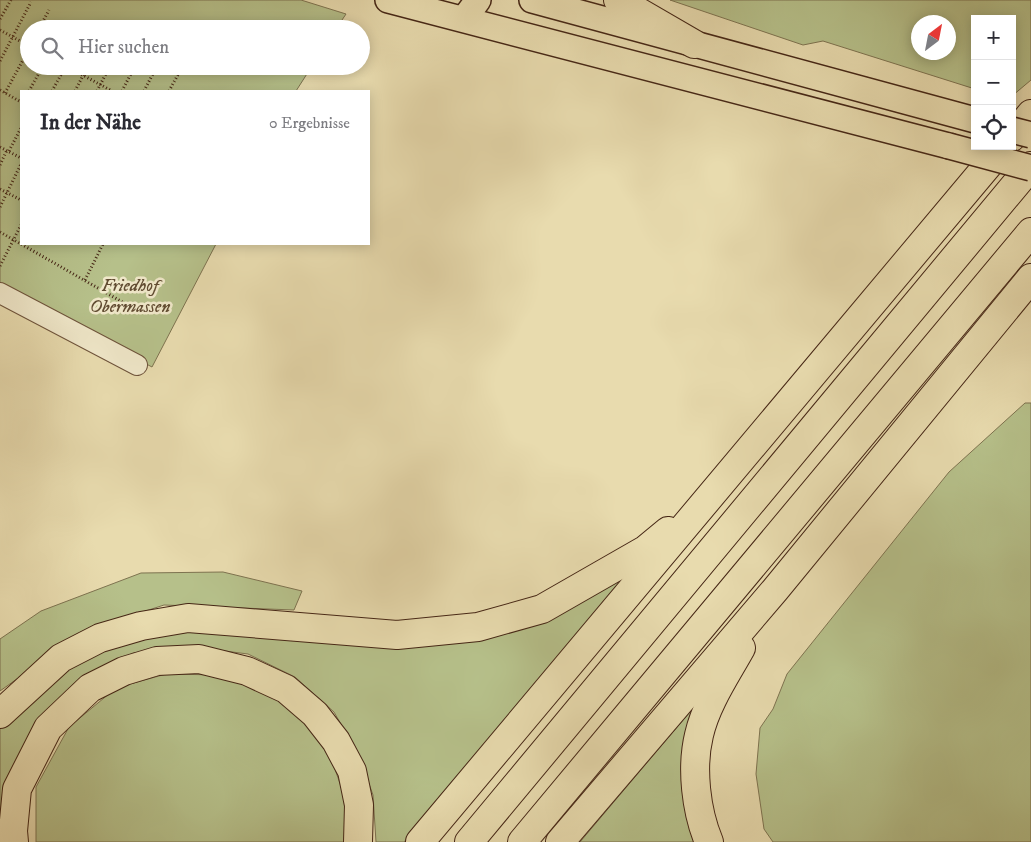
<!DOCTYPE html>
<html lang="de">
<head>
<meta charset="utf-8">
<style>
	:root { --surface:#fff; --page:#f2f2f3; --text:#2b2b33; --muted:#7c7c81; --line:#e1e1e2 }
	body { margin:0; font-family:"IM FELL DW Pica",serif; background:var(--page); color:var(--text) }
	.controls { position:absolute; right:15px; top:15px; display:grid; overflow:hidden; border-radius:0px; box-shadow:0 2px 12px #0003 }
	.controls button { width:45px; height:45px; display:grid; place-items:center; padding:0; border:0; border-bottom:1px solid var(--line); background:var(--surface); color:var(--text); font:25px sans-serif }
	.compass { position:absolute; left:911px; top:15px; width:45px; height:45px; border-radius:50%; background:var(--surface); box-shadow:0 2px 12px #0003; rotate:32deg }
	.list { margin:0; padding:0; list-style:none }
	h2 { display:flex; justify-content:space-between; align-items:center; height:65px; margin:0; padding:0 20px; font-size:21px }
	h2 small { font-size:16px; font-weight:400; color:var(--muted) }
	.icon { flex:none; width:28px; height:28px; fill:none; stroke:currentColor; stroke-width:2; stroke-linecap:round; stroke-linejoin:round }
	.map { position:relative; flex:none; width:1031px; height:842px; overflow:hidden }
	.search { position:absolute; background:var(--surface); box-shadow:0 2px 12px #0003; left:20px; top:20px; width:350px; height:55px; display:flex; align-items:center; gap:12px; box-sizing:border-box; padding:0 18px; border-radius:28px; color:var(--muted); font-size:19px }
	.panel { position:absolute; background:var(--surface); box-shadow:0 2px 12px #0003; left:20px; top:90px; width:350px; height:155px; border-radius:0px }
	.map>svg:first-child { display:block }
</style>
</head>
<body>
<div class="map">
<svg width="1031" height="842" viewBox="0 0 1031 842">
	<rect width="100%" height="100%" fill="#e8dbae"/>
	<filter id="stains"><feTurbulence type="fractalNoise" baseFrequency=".004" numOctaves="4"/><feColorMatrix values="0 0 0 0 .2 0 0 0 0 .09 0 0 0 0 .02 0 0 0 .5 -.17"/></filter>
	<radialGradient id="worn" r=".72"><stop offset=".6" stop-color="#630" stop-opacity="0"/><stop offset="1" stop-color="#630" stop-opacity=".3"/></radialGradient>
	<g fill="#b6c08a" stroke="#7e7350" fill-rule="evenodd">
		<polygon points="0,0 301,0 346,14 336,29 29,29 29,66 312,66 296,91 21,91 21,244 216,244 152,367 0,287"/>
		<path d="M670,0H1031V80L1012,96V19H975V89L823,41L803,45ZM918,22H948V52H918Z"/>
		<polygon points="1025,403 1031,403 1031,842 773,842 764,829 756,774 760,728 773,709 787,674 949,472"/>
		<polygon points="643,564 404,842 376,842 373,795 359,756 334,712 295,677 248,654 186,646 133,653 81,679 0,842 0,726 76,662 130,638 178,629 411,642"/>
		<polygon points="223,572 302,591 294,610 164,605 84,631 0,691 0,639 41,611 141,573"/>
		<polygon points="166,674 220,675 265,691 302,718 329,752 344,795 346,842 36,842 36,787 69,727 116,688"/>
		<polygon points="694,707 697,842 580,842"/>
	</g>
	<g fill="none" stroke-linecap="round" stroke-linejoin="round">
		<g stroke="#6e533b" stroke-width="22">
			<polyline id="minor" points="0,293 137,365"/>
		</g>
		<g stroke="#452615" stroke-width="28">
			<g id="major">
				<polyline points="388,0 949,146"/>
				<polyline points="532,0 975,120"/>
				<polyline points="464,19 478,0"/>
			</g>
		</g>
		<g stroke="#452615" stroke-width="30">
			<g id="highway">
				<polyline points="618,0 694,44"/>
				<polyline points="1012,137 1031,114"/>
				<polyline points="0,714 61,658 100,638 141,626 188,618 397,635 478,627 542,609 645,550 668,531"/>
				<polyline points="14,842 13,831 17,789 48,728 90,688 124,671 157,661 199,659 247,671 286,689 315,714 336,741 352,771 359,805 358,842"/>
				<polyline points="420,842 1004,146"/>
				<polyline points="469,842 1031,166"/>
				<polyline points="522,842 1031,232"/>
				<polyline points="560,842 775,590 1031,278"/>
				<path d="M709,842C696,811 691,768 699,735C706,704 726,675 741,648"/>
			</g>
		</g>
		<g stroke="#452615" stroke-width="3" stroke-dasharray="1 2.5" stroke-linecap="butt">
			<polyline points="0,19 11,0"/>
			<polyline points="39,29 49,10"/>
			<polyline points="62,29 67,20"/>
			<polyline points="86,29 86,28"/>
			<polyline points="0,30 29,46"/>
			<polyline points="0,61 31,2"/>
			<polyline points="66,66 112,91"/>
			<polyline points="0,90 21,102"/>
			<polyline points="29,91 43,66"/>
			<polyline points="52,91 66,66"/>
			<polyline points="75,91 88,66"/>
			<polyline points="97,91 110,66"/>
			<polyline points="122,91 135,66"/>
			<polyline points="144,91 157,66"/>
			<polyline points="169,91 180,71"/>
			<polyline points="5,93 29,49"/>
			<polyline points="0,147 21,158"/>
			<polyline points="9,151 21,128"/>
			<polyline points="0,165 7,150"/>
			<polyline points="0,189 21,200"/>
			<polyline points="0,207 21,164"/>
			<polyline points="0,232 131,307"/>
			<polyline points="0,266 21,225"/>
			<polyline points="85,280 103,244"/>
		</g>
		<use href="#minor" stroke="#f0e8ca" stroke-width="20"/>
		<use href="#major" stroke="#e8dbae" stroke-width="25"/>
		<use href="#highway" stroke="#e8dbae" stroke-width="28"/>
		<g stroke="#452615" stroke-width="28" stroke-linecap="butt">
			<g id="major-bridge">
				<polyline points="1012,130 1031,135"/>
				<polyline points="949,146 1031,168"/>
			</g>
		</g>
		<use href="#major-bridge" stroke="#e8dbae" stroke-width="25"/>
	</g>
	<g text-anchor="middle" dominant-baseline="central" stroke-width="5" stroke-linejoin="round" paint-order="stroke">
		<g font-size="18" font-style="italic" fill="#614c32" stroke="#f0e8ca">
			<text x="130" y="286">Friedhof<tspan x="130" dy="21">Obermassen</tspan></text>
		</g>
	</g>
	<rect width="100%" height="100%" filter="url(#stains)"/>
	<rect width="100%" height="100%" fill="url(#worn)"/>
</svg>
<div class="controls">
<button>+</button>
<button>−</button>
<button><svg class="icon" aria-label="locate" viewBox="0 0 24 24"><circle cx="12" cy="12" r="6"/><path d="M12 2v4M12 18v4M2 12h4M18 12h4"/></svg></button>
</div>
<svg class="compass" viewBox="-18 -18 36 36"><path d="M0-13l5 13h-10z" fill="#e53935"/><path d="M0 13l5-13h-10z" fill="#7c7c81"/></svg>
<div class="search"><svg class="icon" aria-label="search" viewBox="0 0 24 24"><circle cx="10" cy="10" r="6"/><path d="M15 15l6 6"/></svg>Hier suchen</div>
<section class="panel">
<h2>In der Nähe<small>0 Ergebnisse</small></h2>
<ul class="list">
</ul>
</section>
</div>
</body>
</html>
